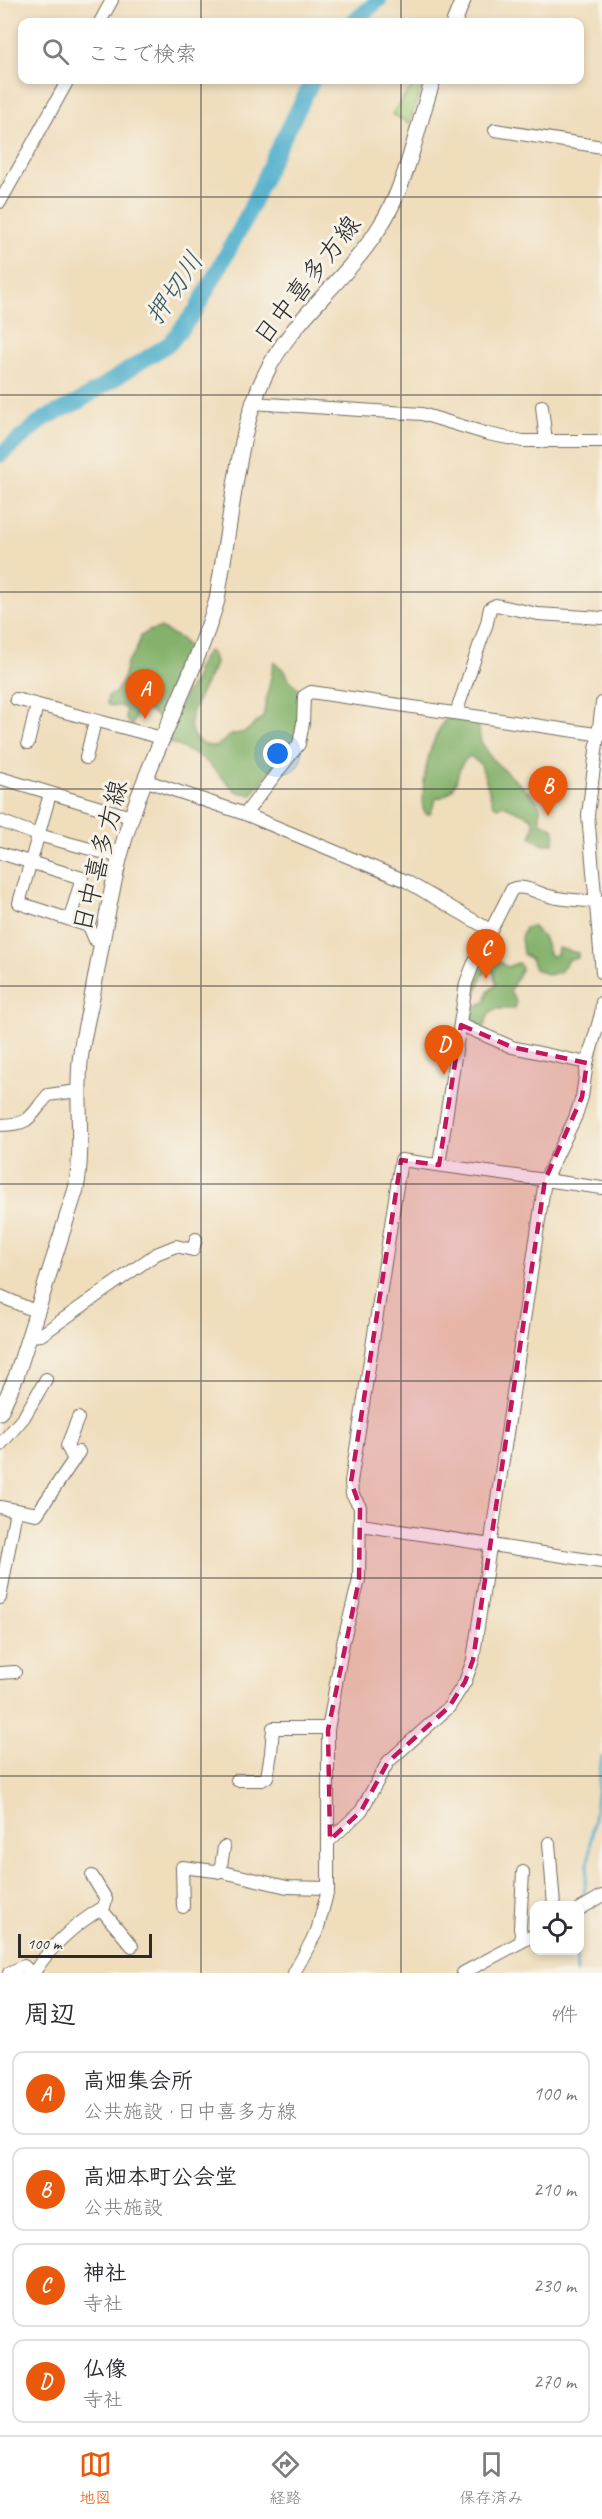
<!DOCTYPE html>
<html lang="ja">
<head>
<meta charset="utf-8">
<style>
	:root { --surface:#fff; --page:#f7f7f7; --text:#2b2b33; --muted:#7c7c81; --line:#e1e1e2; --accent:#ea580c }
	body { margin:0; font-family:Caveat,"Klee One",sans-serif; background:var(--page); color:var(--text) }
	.controls { position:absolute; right:18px; bottom:18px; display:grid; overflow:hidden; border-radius:12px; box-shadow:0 3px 9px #0003 }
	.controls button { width:54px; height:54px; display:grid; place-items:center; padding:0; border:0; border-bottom:2px solid var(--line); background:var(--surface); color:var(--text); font:30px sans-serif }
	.scale { position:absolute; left:18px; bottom:15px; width:134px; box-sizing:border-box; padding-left:6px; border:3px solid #2b2b2b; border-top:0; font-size:16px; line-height:21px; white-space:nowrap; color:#2b2b2b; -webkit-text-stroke:4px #f7f3e8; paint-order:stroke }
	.you { position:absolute; left:278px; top:754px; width:21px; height:21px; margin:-15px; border:4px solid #fff; border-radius:50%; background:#1a73e8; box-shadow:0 0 0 9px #1a73e833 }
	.badge { display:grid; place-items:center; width:39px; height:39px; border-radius:50%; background:var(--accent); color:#fff; font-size:20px; font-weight:700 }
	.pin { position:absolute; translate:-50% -50px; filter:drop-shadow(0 2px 3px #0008) }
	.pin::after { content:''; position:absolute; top:32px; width:21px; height:18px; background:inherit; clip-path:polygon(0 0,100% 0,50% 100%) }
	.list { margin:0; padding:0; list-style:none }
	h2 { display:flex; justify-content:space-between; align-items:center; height:78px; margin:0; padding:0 24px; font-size:26px }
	h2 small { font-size:20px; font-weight:400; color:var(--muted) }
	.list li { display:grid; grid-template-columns:39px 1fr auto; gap:18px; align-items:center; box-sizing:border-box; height:84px; margin:0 12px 12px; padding:0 12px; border:2px solid var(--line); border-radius:12px }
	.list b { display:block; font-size:22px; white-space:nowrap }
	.list p { margin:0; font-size:20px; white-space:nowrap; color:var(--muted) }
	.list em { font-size:20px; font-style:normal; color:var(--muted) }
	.icon { flex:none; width:33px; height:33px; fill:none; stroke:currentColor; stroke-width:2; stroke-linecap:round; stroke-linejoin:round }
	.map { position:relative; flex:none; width:602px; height:1973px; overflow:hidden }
	.search { position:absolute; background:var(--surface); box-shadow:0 3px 9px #0003; left:18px; right:18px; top:18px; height:66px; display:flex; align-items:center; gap:15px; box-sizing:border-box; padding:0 21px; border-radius:12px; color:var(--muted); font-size:22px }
	.sheet { height:462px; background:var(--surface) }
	nav { display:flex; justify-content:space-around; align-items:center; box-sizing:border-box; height:84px; border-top:2px solid var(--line); background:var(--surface); font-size:16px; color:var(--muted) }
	nav a { display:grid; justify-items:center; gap:3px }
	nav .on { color:var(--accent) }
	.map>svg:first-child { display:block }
</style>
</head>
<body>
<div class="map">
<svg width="602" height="1973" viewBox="0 0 602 1973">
	<rect width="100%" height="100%" fill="#f7f3e8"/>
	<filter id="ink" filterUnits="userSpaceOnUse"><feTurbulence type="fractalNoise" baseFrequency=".0167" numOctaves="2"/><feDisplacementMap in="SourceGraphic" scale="12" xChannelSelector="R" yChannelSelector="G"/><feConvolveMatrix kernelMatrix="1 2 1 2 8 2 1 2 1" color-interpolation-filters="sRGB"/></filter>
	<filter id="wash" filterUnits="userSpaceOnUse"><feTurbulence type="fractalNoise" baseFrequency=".008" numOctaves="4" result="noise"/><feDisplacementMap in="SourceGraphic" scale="24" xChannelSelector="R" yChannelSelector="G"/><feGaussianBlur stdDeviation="1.35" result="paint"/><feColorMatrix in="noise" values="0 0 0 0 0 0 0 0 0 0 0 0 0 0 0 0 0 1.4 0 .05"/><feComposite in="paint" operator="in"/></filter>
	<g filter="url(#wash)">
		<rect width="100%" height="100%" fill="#efddbb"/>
		<polygon fill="#a6d07c" stroke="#687e54" stroke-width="1.5" points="417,80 423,82 409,123 392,114"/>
		<g fill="#84b26c" stroke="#586e4c" stroke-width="1.5">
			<polygon points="160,628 181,639 189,648 189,661 166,701 160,718 149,711 138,710 132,726 126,720 126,710 121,706 112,706 107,704 108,696 115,693 122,683 127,662 136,651 141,636 149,631"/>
			<path d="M208,651L213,655L215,663C208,687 163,740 216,747L231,735L245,732L263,717L274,662L286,672L288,678L300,691V722L292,742L252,795L236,791L204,759L170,742L167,734L186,692L196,679V669Z"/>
			<path d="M446,718L477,723L481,742L494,761L534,797L540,807V822L551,827L555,831L554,843L543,845L531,837L534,824L531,817L503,805L497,807L493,804L481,765L470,756C449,771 467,789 436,799L430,814H426L423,809C422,777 428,745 446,718Z"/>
			<polygon points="532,926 544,939 550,956 557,955 558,948 578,953 578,958 569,959 560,972 548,975 535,969 531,959 523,954 521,937 525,928"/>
			<path d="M482,954L494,958L507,967L518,963L522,968L510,991L516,1002L515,1008C507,1010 495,1006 489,1014C486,1018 486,1024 483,1028L470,1019V1010L485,1002L488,992L496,984L493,971L487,970C476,980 482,989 472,998H470L467,987Z"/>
		</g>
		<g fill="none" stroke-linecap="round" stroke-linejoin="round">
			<g stroke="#4eafcc" stroke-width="3">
				<polyline points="583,1903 602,1757"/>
				<polyline points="576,1950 577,1973"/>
			</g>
			<g stroke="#4eafcc" stroke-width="16">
				<polyline points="353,22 379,0"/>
				<polyline points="0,455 45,418 78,402 170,343 196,310 245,220 274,156 313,80"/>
			</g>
		</g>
	</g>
	<g filter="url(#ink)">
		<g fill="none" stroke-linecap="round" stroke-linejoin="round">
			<g stroke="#70695d" stroke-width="14">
				<g id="minor">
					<polyline points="100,22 112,0"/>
					<polyline points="495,130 602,147"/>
					<polyline points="0,202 68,80"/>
					<polyline points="252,403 422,414 488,434 523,441 602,441"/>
					<polyline points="542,406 546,442"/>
					<polyline points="16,699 162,738"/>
					<polyline points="602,703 588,815 602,973"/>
					<polyline points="456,713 487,623 490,608 496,605 538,614 602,618"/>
					<polyline points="28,743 37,705"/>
					<polyline points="86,758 95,721"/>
					<polyline points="0,778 131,817"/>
					<polyline points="144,780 245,814 406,881 490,930"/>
					<polyline points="50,794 19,903 89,926 95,940 103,943"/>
					<polyline points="245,814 299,744 303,723 304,696 311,692 602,735"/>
					<polyline points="0,821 38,835 120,857"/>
					<polyline points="0,853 82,878 70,918"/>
					<polyline points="461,1025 512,1047 587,1063"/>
					<path d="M0,1125C33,1124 29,1117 48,1095L78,1091"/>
					<path d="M439,1165L466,983L473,965L512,889C524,884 537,893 549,896C566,901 584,900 602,902"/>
					<polyline points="0,1296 37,1312"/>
					<polyline points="30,1336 41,1335 156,1254 176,1246 193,1250 196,1239"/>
					<polyline points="0,1445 24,1417 46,1379"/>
					<polyline points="74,1460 67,1446 78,1418"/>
					<polyline points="0,1507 37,1514 79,1452"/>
					<polyline points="361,1525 602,1562"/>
					<polyline points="0,1598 16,1510"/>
					<polyline points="0,1673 15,1672"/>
					<polyline points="237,1780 262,1780 267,1777 271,1753 273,1728 328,1728"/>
					<polyline points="330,1840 361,1811 388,1762 449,1707 465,1682 473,1660 545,1180 575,1118 582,1097 587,1063 601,1014 602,1002"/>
					<polyline points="549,1843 554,1906"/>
					<polyline points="220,1872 224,1847"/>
					<polyline points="183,1907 182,1867 223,1872 287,1887 328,1888"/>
					<polyline points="101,1909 132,1946"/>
					<polyline points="580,1909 602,1896"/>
					<polyline points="522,1941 520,1928 523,1872"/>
					<path d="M9,1973L24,1966L29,1971H35C52,1944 77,1923 104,1907L106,1899L92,1876"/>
					<polyline points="294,1973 317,1931 328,1890 328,1730 343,1643 359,1580 360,1507 352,1494 351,1482 401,1160 602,1188"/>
					<polyline points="463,1973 534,1935"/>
				</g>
			</g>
			<g stroke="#70695d" stroke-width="17">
				<g id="major">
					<polyline points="454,22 463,0"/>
					<path d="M0,1412L16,1377L76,1189C84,1147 76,1104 80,1062C82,1037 90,1011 94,986C102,943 109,899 120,856C142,767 191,688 217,600C222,566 228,532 233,497C240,455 246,414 265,375C292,318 346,281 379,228C408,184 416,129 433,80"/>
				</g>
			</g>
			<use href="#minor" stroke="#fff" stroke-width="12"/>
			<use href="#major" stroke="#fff" stroke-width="15"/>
		</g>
	</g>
	<path fill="#c2185b" fill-opacity="0.2" stroke="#c2185b" stroke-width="4.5" stroke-dasharray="12 8" stroke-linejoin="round" d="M461,1025L512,1047L587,1063L582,1097L545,1180L473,1660L465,1682L449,1707L388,1762L361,1811L330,1840L328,1730L359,1580L360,1507L351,1482L401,1160L439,1165Z"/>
	<path fill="none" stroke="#2b2b2b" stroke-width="1.5" stroke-opacity="0.55" d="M201,0V22M401,0V22M201,80V1973M401,80V1973M0,197H602M0,395H602M0,592H602M0,789H602M0,986H602M0,1184H602M0,1381H602M0,1578H602M0,1776H602"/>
	<g text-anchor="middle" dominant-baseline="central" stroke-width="6" stroke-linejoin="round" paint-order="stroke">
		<g font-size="26" fill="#2b2b2b" stroke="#f7f3e8">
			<text transform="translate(307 280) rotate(-52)">日中喜多方線</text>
			<text transform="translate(100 856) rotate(-76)">日中喜多方線</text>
		</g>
		<g font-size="27" font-style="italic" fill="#375963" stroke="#f7f3e8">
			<text transform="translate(174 288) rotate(-56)">押切川</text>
		</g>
	</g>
</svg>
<div class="controls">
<button><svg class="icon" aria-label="locate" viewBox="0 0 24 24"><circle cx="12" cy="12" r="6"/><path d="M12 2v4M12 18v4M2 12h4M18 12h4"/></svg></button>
</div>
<div class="scale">100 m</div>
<div class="you"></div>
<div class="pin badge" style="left:145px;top:719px">A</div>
<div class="pin badge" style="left:548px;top:816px">B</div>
<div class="pin badge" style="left:486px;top:979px">C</div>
<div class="pin badge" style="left:444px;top:1075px">D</div>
<div class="search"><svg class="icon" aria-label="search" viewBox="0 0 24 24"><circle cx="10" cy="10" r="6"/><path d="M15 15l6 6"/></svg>ここで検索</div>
</div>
<section class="sheet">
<h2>周辺<small>4件</small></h2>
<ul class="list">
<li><span class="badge">A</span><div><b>高畑集会所</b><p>公共施設 · 日中喜多方線</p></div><em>100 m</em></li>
<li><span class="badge">B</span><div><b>高畑本町公会堂</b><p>公共施設</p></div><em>210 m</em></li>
<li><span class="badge">C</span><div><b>神社</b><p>寺社</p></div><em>230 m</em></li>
<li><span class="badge">D</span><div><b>仏像</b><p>寺社</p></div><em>270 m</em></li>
</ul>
</section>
<nav>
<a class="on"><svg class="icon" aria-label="map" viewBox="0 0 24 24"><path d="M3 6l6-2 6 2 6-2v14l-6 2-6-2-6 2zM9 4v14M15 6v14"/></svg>地図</a>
<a><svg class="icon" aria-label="directions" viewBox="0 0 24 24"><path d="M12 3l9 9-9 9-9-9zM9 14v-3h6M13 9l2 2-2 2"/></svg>経路</a>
<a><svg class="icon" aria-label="saved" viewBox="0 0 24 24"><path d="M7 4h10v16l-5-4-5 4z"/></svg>保存済み</a>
</nav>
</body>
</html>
